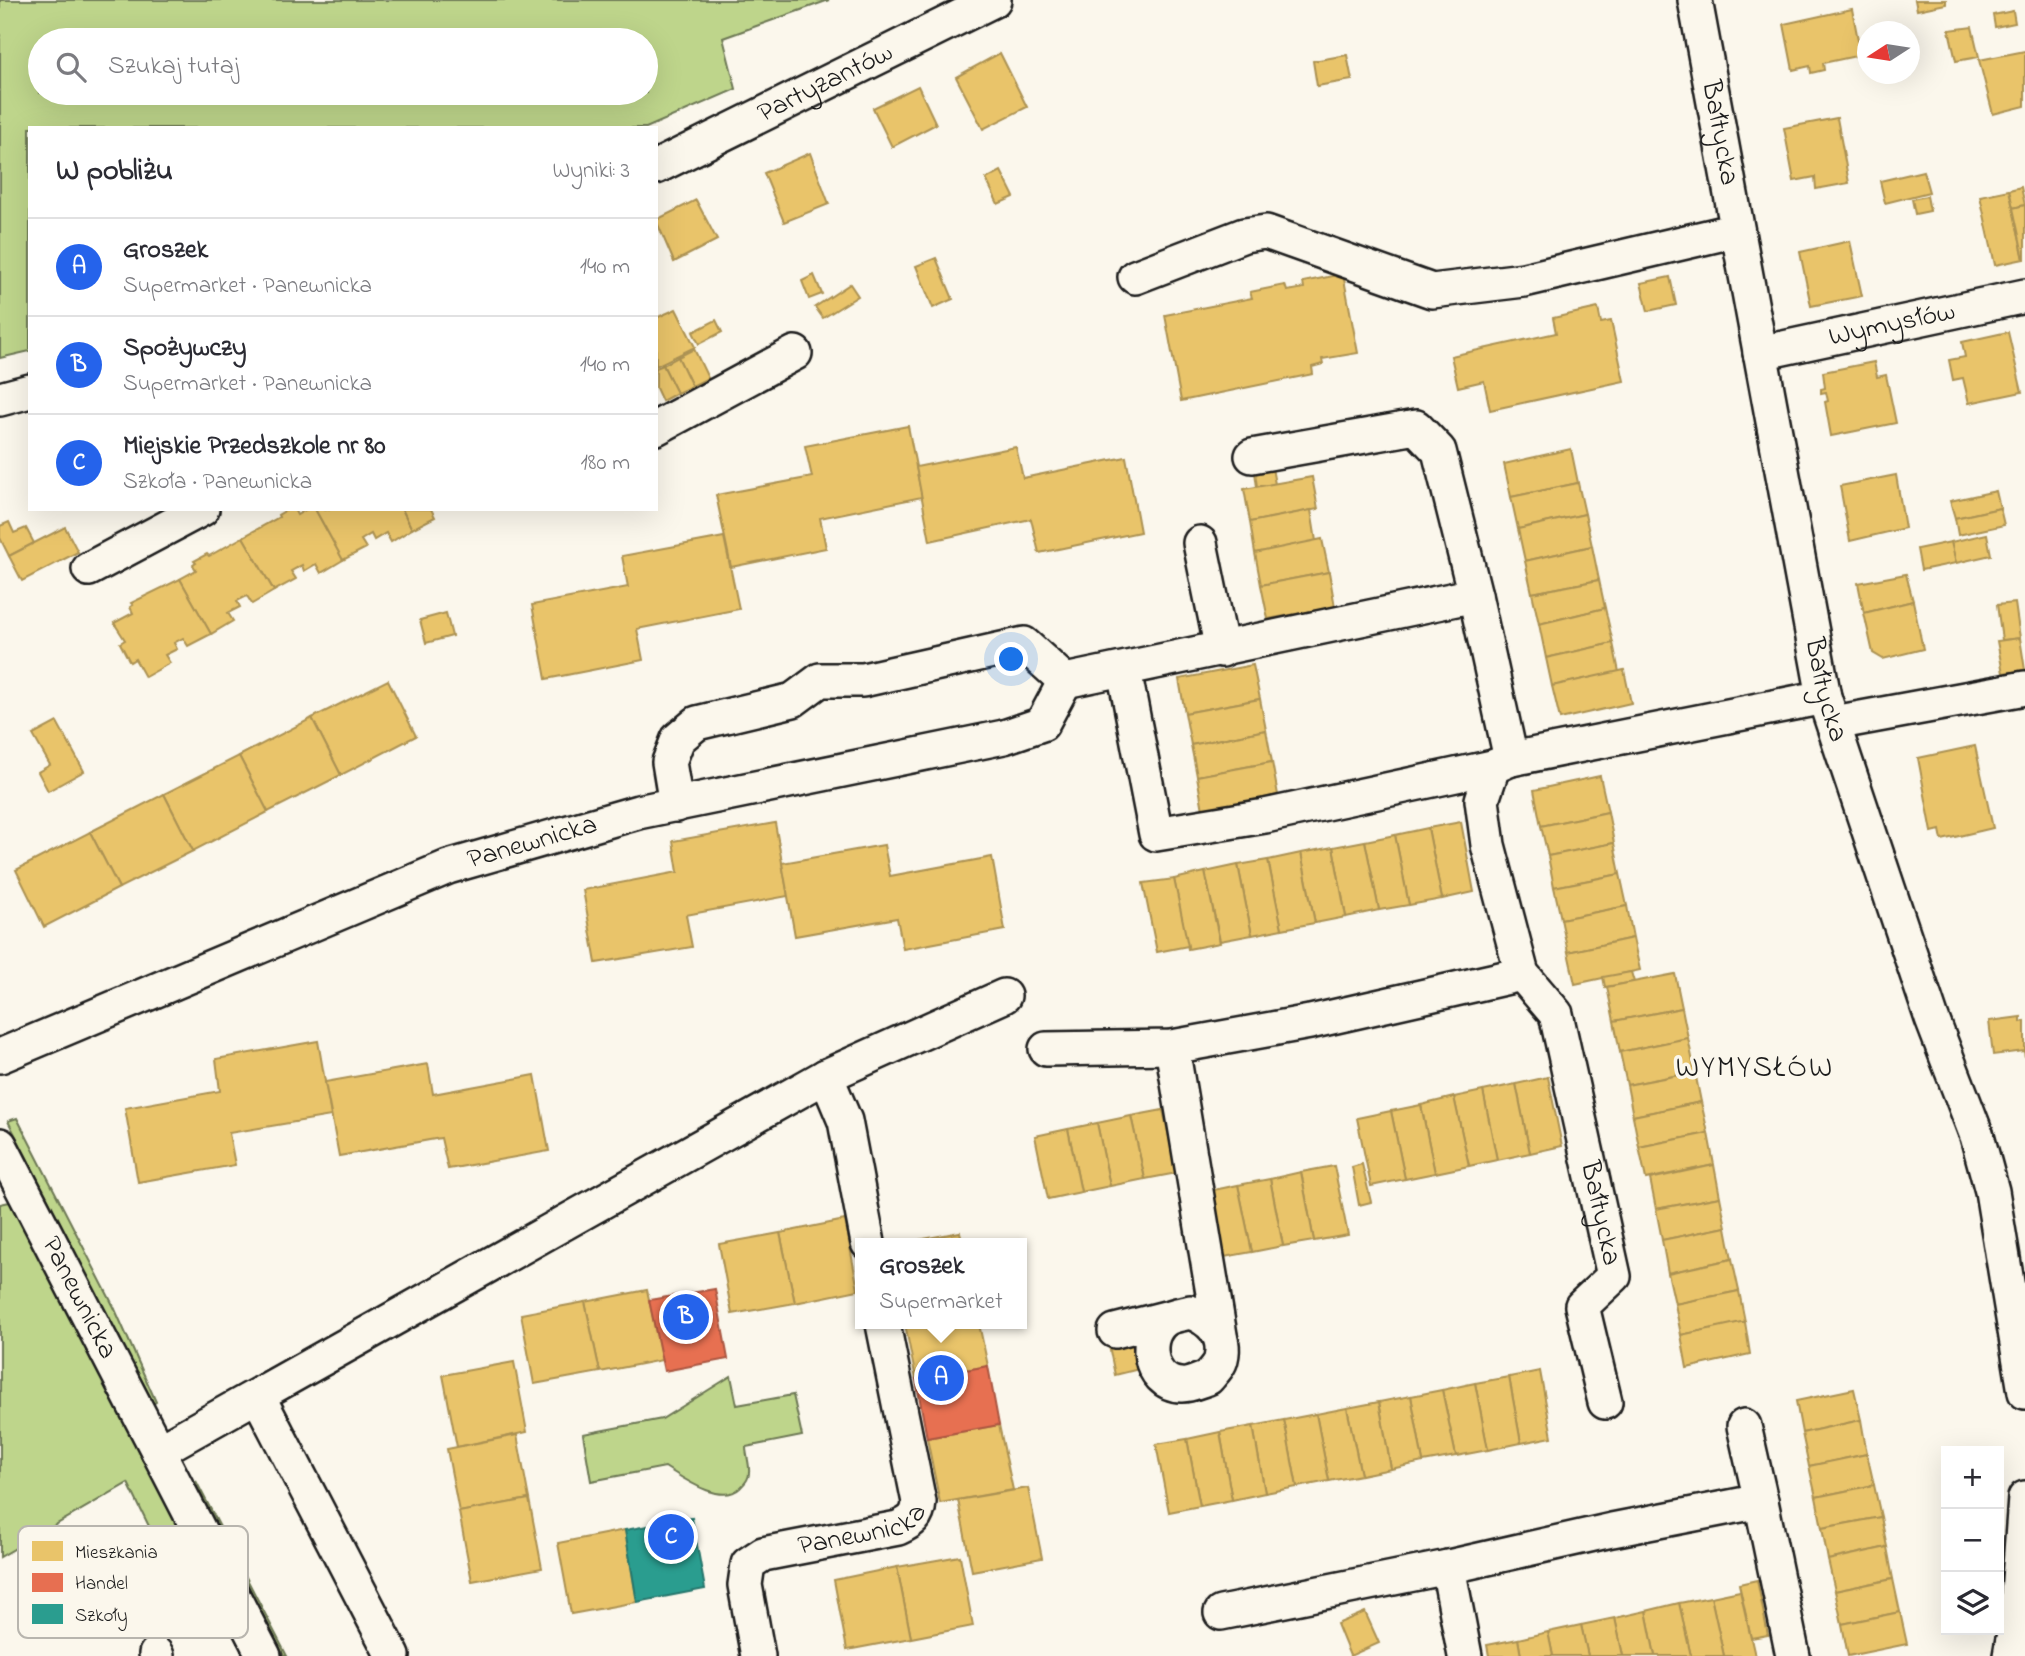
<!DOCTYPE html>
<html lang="pl">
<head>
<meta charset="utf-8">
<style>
	:root { --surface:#fff; --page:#f7f7f7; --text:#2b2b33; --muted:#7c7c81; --line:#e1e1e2; --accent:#2563eb }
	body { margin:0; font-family:"Indie Flower",sans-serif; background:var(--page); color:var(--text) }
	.controls { position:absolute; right:21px; bottom:21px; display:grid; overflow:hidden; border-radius:0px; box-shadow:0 7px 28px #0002 }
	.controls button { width:63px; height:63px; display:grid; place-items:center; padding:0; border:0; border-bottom:2px solid var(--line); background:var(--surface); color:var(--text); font:35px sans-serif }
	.compass { position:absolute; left:1857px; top:21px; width:63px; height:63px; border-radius:50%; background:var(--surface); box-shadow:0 7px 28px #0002; rotate:258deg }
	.you { position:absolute; left:1012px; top:660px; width:24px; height:24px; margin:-18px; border:5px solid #fff; border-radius:50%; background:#1a73e8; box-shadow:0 0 0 10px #1a73e833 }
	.badge { display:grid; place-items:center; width:46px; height:46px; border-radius:50%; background:var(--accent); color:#fff; font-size:23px; font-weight:700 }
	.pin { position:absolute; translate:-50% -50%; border:4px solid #fff; box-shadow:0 2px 7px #0006 }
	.popup { position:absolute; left:855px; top:1238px; width:172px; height:91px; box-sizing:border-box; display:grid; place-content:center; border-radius:0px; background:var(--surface); filter:drop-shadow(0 2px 5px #0005); font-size:23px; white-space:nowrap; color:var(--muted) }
	.popup b { font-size:26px; color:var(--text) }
	.popup::after { content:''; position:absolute; left:50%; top:100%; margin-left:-14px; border:14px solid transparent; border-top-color:var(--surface) }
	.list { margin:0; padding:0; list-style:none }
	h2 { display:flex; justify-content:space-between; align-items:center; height:91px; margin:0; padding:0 28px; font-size:30px }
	h2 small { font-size:23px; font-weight:400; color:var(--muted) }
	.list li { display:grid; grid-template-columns:46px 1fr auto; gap:21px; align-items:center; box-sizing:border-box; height:98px; padding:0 28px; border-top:2px solid var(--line) }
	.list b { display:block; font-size:26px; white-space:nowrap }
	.list p { margin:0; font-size:23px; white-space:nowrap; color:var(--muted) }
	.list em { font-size:23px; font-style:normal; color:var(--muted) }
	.icon { flex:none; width:38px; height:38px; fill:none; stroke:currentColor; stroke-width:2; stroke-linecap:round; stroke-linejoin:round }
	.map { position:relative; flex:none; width:2025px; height:1656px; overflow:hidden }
	.search { position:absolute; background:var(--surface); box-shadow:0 7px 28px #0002; left:28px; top:28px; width:630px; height:77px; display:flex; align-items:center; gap:18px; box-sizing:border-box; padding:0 24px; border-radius:38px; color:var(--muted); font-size:26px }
	.panel { position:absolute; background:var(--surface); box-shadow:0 7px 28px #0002; left:28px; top:126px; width:630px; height:385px; border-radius:0px }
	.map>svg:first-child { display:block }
</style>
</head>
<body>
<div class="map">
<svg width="2025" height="1656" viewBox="0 0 2025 1656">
	<rect width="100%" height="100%" fill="#fbf7ec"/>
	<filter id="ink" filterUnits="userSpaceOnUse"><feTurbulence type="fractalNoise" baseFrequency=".0143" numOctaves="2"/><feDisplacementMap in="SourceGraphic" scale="14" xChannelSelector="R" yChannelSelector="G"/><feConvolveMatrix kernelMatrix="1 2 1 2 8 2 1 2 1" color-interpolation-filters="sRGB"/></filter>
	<g filter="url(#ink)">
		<g fill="#bed58b" stroke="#6d7854" stroke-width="2" fill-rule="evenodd">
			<path d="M0,0H829L723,38L736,89L646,128H30V351L0,358ZM40,40H646V93H40Z"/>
			<polygon points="17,1118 114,1307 156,1402 153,1404 8,1121"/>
			<polygon points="10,1202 200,1561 212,1597 209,1608 194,1619 128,1483 0,1557 0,1204"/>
			<path d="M731,1376L737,1405L793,1395L802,1436L746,1447C746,1454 749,1462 749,1469C750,1478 746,1482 740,1488C721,1506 683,1478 665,1467L591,1481L583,1434L662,1419Z"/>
			<polygon points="196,1481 287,1656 284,1656 197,1488"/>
		</g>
		<g fill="#e9c46a" stroke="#ac9253" stroke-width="2">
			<polygon points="1915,0 1946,0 1946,4 1917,10"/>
			<polygon points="1852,9 1861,55 1823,63 1824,70 1811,73 1810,66 1793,70 1784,24"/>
			<polygon points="2013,11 2015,23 1995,27 1993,15"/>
			<polygon points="1972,27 1979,57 1956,61 1949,30"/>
			<polygon points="2025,51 2025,106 1993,114 1979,60"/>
			<polygon points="1000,53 1027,107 983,129 956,77"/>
			<polygon points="1347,55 1352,80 1317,86 1313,61"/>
			<polygon points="918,86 936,124 892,147 873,108"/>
			<polygon points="1837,118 1849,183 1816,189 1815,177 1794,181 1784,128"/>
			<polygon points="810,153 829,204 784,222 764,173"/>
			<polygon points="1001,171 1014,197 998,204 986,179"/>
			<polygon points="1923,171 1929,192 1885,203 1880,181"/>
			<polygon points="2021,187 2025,205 2013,208 2009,190"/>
			<polygon points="2009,190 2024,259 1995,265 1980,196"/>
			<polygon points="1927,196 1930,211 1915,214 1912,199"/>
			<polygon points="696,200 717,240 674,262 656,220"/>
			<polygon points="2025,205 2025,259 2024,259 2013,208"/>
			<polygon points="1850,241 1862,296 1811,306 1800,252"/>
			<polygon points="936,258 953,299 933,308 916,266"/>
			<polygon points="1343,274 1358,353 1322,359 1323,364 1312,367 1313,374 1181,401 1165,315 1252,298 1250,292 1285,285 1287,291 1304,288 1303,282"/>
			<polygon points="814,275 822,294 809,299 802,281"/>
			<polygon points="1670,277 1676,305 1648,311 1641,283"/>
			<polygon points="850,284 858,296 823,318 815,307"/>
			<polygon points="1598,308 1601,323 1611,321 1624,381 1490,410 1484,381 1458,387 1451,356 1556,333 1553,318"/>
			<polygon points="676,309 695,347 656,366 656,318"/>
			<polygon points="716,320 722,332 699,344 693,332"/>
			<polygon points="2008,332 2022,392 1969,403 1963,378 1953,380 1949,360 1965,357 1962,342"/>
			<polygon points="694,349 708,378 692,386 678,357"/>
			<polygon points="678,357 692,386 677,393 663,365"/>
			<polygon points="1874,362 1877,377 1886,375 1896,423 1831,436 1825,402 1828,401 1826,392 1821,393 1821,389 1825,388 1823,372"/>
			<polygon points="663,365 677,393 662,401 656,388 656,368"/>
			<polygon points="908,426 922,497 820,518 826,548 731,567 716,495 812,477 805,446"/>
			<polygon points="1016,447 1023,478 1126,457 1140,532 1039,553 1031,519 930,541 916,467"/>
			<polygon points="1571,449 1578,483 1511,497 1504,464"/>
			<polygon points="1272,468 1275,484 1257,487 1255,472"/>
			<polygon points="1896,475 1905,528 1850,541 1840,486"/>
			<polygon points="1312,477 1318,509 1250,522 1244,489"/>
			<polygon points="1578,483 1585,514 1518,529 1511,497"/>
			<polygon points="1996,491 2000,508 1955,518 1950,501"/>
			<polygon points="2000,508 2004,525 1958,535 1955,518"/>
			<polygon points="288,509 294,509 297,515 307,509 315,509 343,560 321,573 316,564 304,571 302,565 291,571 296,579 274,591 243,537 279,517 278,515"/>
			<polygon points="315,509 402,509 412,529 391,542 386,533 374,540 371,534 361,540 366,548 343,560"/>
			<polygon points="402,509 431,509 435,517 412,529"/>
			<polygon points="1311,510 1316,541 1255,553 1250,522"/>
			<polygon points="1585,514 1592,546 1525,561 1518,529"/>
			<polygon points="9,522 14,533 26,528 34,543 9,556 0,538 0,526"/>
			<polygon points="65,527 78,552 22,581 9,556"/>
			<polygon points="1987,534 1991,555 1956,563 1951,542"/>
			<polygon points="243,537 274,591 252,604 247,596 237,601 240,607 228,613 233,621 211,634 180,579 196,570 193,565 196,563 194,561 207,554 209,556"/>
			<polygon points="724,537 739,609 637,629 643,660 546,679 532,605 628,587 622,556"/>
			<polygon points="1322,539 1329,572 1261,585 1255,553"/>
			<polygon points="1951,542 1956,563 1921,570 1917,549"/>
			<polygon points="1592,546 1599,580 1532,593 1525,561"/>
			<polygon points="1329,572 1335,607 1268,619 1261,585"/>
			<polygon points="1906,574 1913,601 1864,613 1858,583"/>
			<polygon points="180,579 211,634 188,646 183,638 174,643 177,649 165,655 170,663 145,677 135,659 130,662 120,643 125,640 114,623 133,613 130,607 133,605 131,603"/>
			<polygon points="1599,580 1605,608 1539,624 1532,593"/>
			<polygon points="1913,601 1923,649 1883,659 1873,653 1864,613"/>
			<polygon points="2015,603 2020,638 2002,640 1997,605"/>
			<polygon points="1605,608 1613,643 1546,658 1539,624"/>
			<polygon points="446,613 452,636 426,643 420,620"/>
			<polygon points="2020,638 2025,670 2003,673 1997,641"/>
			<polygon points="1613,643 1619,672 1552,686 1546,658"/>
			<polygon points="1253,665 1260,699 1185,713 1179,679"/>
			<polygon points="1624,670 1631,703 1560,719 1552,686"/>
			<polygon points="388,680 416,736 341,775 312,718"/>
			<polygon points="1260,699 1266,730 1191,745 1185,713"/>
			<polygon points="312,718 341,775 268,812 239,756"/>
			<polygon points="57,722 84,771 48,791 38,772 50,765 33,735"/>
			<polygon points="1266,730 1272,762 1197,776 1191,745"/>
			<polygon points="1975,746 1993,828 1942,840 1940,830 1932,832 1918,758"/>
			<polygon points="239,756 268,812 193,851 164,794"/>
			<polygon points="1272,762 1278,795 1203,810 1197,776"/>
			<polygon points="1600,776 1608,812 1541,826 1534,790"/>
			<polygon points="164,794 193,851 119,888 90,832"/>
			<polygon points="1608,812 1614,843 1548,856 1541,826"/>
			<polygon points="1461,822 1474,892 1442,899 1428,828"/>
			<polygon points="775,823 788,896 686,915 692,947 596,963 583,890 678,872 673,841"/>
			<polygon points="1428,828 1442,899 1409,905 1395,835"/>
			<polygon points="90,832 119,888 44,927 16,870"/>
			<polygon points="1395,835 1409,905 1379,910 1365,841"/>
			<polygon points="1365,841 1379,910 1346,917 1333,847"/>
			<polygon points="1614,843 1620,874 1554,887 1548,856"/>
			<polygon points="884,845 890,876 992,857 1005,930 903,949 897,918 795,936 782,863"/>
			<polygon points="1333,847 1346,917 1315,923 1301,853"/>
			<polygon points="1301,853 1315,923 1282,929 1268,860"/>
			<polygon points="1268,860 1282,929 1252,935 1238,865"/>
			<polygon points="1238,865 1252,935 1220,941 1205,872"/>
			<polygon points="1205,872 1220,943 1188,949 1174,879"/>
			<polygon points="1620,874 1627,906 1561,919 1554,887"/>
			<polygon points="1174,879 1188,946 1157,952 1143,883"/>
			<polygon points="1627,906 1633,938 1568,952 1561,919"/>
			<polygon points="1633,938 1640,970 1575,984 1568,952"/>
			<polygon points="1631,972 1634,982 1605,987 1603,977"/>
			<polygon points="1675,974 1682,1008 1614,1021 1607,987"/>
			<polygon points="1682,1008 1688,1038 1620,1052 1614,1021"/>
			<polygon points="2021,1017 2021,1022 2025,1021 2025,1057 2024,1051 1993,1055 1989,1021"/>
			<polygon points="1688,1038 1695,1072 1627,1085 1620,1052"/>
			<polygon points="318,1041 331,1116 229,1133 235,1165 138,1182 125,1108 220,1091 216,1059"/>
			<polygon points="428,1064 433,1094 535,1075 549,1151 448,1169 441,1138 339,1156 325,1082"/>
			<polygon points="1695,1072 1701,1102 1633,1116 1627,1085"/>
			<polygon points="1548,1077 1562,1146 1530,1153 1516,1084"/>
			<polygon points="1516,1084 1530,1153 1497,1160 1483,1091"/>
			<polygon points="1483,1091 1497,1160 1469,1166 1454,1097"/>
			<polygon points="1454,1097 1469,1166 1435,1173 1421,1105"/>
			<polygon points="1701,1102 1708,1133 1639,1147 1633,1116"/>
			<polygon points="1421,1105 1435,1173 1405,1179 1391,1111"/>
			<polygon points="1163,1110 1177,1173 1145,1179 1131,1116"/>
			<polygon points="1391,1111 1405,1179 1371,1186 1357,1118"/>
			<polygon points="1131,1116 1145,1179 1110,1186 1097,1123"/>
			<polygon points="1097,1123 1110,1186 1081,1192 1068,1129"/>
			<polygon points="1068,1129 1081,1192 1048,1199 1035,1136"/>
			<polygon points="1708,1133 1714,1165 1646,1179 1639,1147"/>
			<polygon points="1362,1164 1371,1202 1359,1205 1352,1167"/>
			<polygon points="1714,1165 1720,1197 1656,1209 1650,1179"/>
			<polygon points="1334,1166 1348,1235 1314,1241 1301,1172"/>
			<polygon points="1301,1172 1314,1241 1283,1246 1270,1179"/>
			<polygon points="1270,1179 1283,1246 1252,1252 1238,1185"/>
			<polygon points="1238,1185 1252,1252 1218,1258 1204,1192"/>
			<polygon points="1720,1197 1726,1227 1662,1240 1656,1209"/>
			<polygon points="845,1220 858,1290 795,1303 780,1233"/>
			<polygon points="1726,1227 1732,1259 1668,1273 1662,1240"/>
			<polygon points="960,1232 963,1243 903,1243"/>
			<polygon points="780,1233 795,1303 732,1314 719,1244"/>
			<polygon points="1732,1259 1739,1291 1675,1304 1668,1273"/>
			<polygon points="647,1290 662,1360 600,1372 585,1302"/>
			<polygon points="1739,1291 1745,1322 1681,1335 1675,1304"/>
			<polygon points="585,1302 600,1372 534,1384 521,1314"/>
			<polygon points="1741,1322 1745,1322 1750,1354 1687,1368 1681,1335"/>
			<polygon points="905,1324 979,1324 988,1366 916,1379"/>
			<polygon points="1135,1339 1143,1368 1115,1375 1109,1346"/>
			<polygon points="514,1362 527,1432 457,1447 443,1375"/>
			<polygon points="1540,1371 1552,1437 1521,1443 1509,1377"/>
			<polygon points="1509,1377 1521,1443 1488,1450 1475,1383"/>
			<polygon points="1475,1383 1488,1450 1456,1456 1442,1390"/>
			<polygon points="1854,1389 1861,1420 1802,1433 1796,1401"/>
			<polygon points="1442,1390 1456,1456 1423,1462 1411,1396"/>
			<polygon points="1411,1396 1423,1462 1391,1469 1379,1402"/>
			<polygon points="1379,1402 1391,1469 1361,1475 1347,1408"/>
			<polygon points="1347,1408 1361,1475 1329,1481 1316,1414"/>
			<polygon points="1316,1414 1329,1481 1297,1487 1284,1420"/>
			<polygon points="1284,1420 1297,1487 1265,1493 1253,1426"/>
			<polygon points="1861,1420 1867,1454 1809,1466 1802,1433"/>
			<polygon points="999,1425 1013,1490 940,1503 927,1438"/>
			<polygon points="1253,1426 1265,1493 1232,1500 1220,1432"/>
			<polygon points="1220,1432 1232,1500 1200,1506 1187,1439"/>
			<polygon points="517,1435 529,1499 459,1512 447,1449"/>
			<polygon points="1187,1439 1200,1506 1169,1512 1156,1444"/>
			<polygon points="1867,1454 1874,1485 1816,1497 1809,1466"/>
			<polygon points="1874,1485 1881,1517 1822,1528 1816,1497"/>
			<polygon points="1028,1488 1042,1558 972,1571 958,1500"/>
			<polygon points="529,1499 542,1568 472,1581 459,1512"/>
			<polygon points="1881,1517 1887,1547 1828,1560 1822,1528"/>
			<polygon points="625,1530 637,1602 571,1614 558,1543"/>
			<polygon points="1887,1547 1893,1579 1835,1591 1828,1560"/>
			<polygon points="960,1556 973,1626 911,1638 897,1567"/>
			<polygon points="897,1567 911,1638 847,1650 834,1580"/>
			<polygon points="1893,1579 1900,1612 1842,1624 1835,1591"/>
			<polygon points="1757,1580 1768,1635 1751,1638 1739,1584"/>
			<polygon points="1740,1591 1755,1656 1724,1656 1711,1597"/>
			<polygon points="1711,1597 1724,1656 1691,1656 1679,1603"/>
			<polygon points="1679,1603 1691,1656 1655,1656 1646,1611"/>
			<polygon points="1646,1611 1655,1656 1623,1656 1615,1618"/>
			<polygon points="1365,1612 1379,1643 1350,1656 1337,1624"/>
			<polygon points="1900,1612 1907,1644 1848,1656 1842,1624"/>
			<polygon points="1615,1618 1623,1656 1588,1656 1581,1625"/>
			<polygon points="1581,1625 1588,1656 1553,1656 1548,1632"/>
			<polygon points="1548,1632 1553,1656 1521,1656 1518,1639"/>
			<polygon points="1518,1639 1521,1656 1489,1656 1487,1645"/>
		</g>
		<g fill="#e76f51" stroke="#aa5641" stroke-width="2">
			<polygon points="715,1289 728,1359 664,1371 649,1300"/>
			<polygon points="988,1366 999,1425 927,1438 916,1379"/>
		</g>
		<polygon fill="#2a9d8f" stroke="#26766c" stroke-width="2" points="692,1518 705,1589 637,1602 625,1530"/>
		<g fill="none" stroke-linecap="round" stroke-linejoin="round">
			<g stroke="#1c1c1c" stroke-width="38">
				<g id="minor">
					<path id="s1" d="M1695,0L1824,697L1932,1019L1977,1136L1992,1191L2025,1392"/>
					<path id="s2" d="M656,167L994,0"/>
					<polyline points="1135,277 1244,235 1266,232 1432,291 1524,280 1737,230"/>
					<path id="s3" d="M1760,353L2025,296"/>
					<polyline points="0,399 30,391"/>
					<polyline points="656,428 795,353"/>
					<path id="s4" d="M1252,456L1416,427L1439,451L1475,595L1511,759L1493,767L1482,800L1488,845L1522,974L1556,1014L1614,1276L1582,1306L1605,1402"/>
					<polyline points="1200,543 1222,650"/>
					<polyline points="89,569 202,509"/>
					<polyline points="1124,670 1156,834 1265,816 1493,767"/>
					<polyline points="1065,681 1475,595"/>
					<polyline points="1834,723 2025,688"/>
					<polyline points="1511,759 1824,697"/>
					<polyline points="676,805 669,762 678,739 697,723 793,700 820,680 863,680 1024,644 1065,681"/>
					<polyline points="1172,1047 1220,1335"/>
					<polyline points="1046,1049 1172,1047 1310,1022 1522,974"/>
					<path id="s5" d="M0,1056L448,867L638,812L1004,737L1042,724L1065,681"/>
					<polyline points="826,1076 845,1121 868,1243"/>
					<path id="s6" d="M0,1145L264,1656"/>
					<path d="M1190,1312C1210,1319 1227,1335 1221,1359C1220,1365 1212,1373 1208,1378C1200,1380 1189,1386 1181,1385C1148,1384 1140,1333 1168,1318C1174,1315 1183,1314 1190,1312Z"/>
					<polyline points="1115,1331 1166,1318"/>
					<polyline points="258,1396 393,1656"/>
					<polyline points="1744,1426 1761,1501"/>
					<polyline points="158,1451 826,1076 1004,996"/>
					<polyline points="1448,1567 1612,1530 1761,1501 1793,1656"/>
					<polyline points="1221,1613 1448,1567 1465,1656"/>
					<polyline points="156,1654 157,1656"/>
					<path id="s7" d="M758,1656L745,1585L748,1564L763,1554L898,1528C911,1522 918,1518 919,1502L883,1324"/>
					<polyline points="2010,1656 2016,1621 2025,1498"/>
				</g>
			</g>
			<use href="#minor" stroke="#fbf7ec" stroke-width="33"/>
		</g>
	</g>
	<g text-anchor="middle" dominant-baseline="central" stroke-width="7" stroke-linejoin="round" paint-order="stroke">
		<g font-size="28" fill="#1c1c1c" stroke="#fbf7ec">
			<text stroke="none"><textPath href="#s2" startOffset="189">Partyzantów</textPath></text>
			<text stroke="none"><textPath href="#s1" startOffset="135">Bałtycka</textPath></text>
			<text stroke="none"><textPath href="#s3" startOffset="135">Wymysłów</textPath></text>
			<text stroke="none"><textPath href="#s1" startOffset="702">Bałtycka</textPath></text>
			<text stroke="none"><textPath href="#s5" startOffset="574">Panewnicka</textPath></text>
			<text stroke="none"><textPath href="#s4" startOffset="1006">Bałtycka</textPath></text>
			<text stroke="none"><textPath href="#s6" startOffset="172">Panewnicka</textPath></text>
			<text stroke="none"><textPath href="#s7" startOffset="214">Panewnicka</textPath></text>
		</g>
		<g font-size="30" letter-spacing="2" fill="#1c1c1c" stroke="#fbf7ec">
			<text x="1755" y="1069">WYMYSŁÓW</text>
		</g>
	</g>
	<rect x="18" y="1526" width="230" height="112" rx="10" fill="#fbf7ec" stroke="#b8b5ae" stroke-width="2"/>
	<rect x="32" y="1541" width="31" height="20" fill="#e9c46a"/>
	<rect x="32" y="1573" width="31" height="19" fill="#e76f51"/>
	<rect x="32" y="1604" width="31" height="20" fill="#2a9d8f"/>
	<g font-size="19" fill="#1c1c1c">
		<text x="75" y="1558">Mieszkania</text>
		<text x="75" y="1589">Handel</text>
		<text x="75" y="1621">Szkoły</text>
	</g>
</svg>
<div class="controls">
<button>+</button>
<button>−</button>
<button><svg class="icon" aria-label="layers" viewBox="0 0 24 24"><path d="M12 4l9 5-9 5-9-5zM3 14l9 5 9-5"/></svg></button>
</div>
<svg class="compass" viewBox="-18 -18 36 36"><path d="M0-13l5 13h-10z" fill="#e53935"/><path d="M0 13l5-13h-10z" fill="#7c7c81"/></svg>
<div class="you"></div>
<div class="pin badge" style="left:941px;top:1378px">A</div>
<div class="popup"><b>Groszek</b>Supermarket</div>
<div class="pin badge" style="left:686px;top:1317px">B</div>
<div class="pin badge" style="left:671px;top:1537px">C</div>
<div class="search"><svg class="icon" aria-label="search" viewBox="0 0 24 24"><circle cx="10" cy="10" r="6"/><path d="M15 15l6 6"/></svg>Szukaj tutaj</div>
<section class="panel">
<h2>W pobliżu<small>Wyniki: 3</small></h2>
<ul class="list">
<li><span class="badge">A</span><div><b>Groszek</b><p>Supermarket · Panewnicka</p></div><em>140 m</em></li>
<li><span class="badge">B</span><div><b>Spożywczy</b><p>Supermarket · Panewnicka</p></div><em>140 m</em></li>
<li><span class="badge">C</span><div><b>Miejskie Przedszkole nr 80</b><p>Szkoła · Panewnicka</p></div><em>180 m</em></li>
</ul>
</section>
</div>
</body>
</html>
